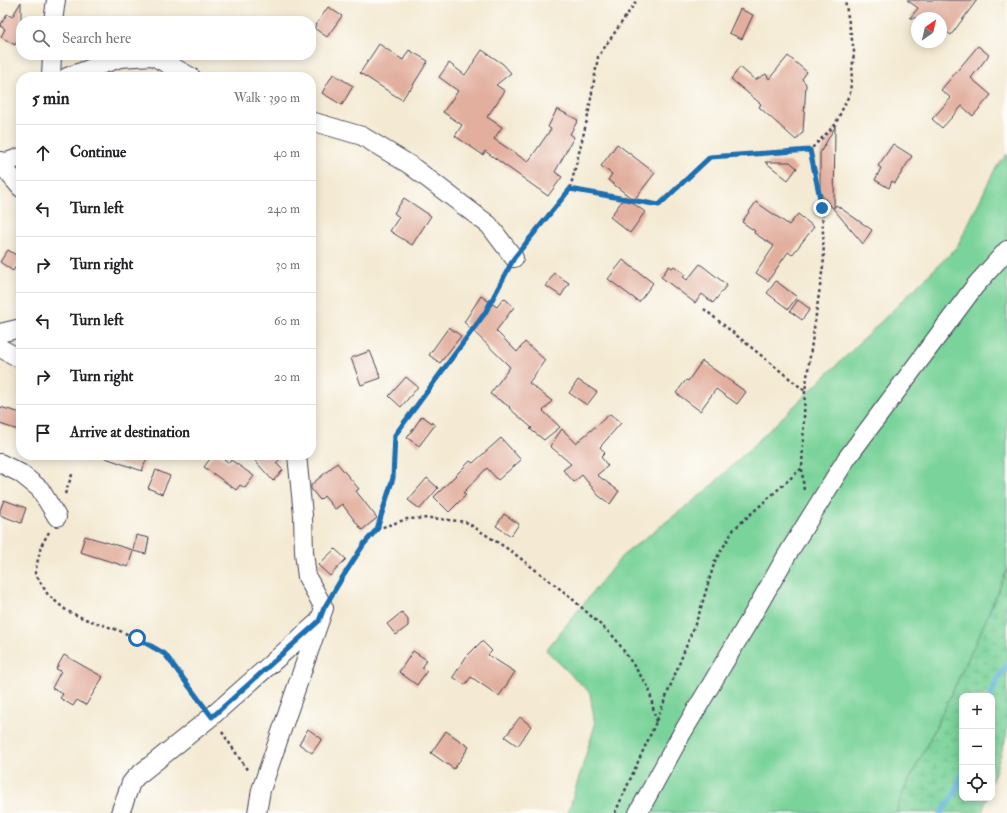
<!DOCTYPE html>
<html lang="en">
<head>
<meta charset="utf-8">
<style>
	:root { --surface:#fff; --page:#f2f2f2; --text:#202124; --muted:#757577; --line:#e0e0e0 }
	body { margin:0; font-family:"IM FELL Double Pica",serif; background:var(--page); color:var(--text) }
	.controls { position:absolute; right:12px; bottom:12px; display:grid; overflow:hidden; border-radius:8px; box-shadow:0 2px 10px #0003 }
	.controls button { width:36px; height:36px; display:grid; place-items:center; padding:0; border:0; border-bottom:1px solid var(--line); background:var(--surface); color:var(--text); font:20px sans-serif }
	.compass { position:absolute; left:911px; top:12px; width:36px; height:36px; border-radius:50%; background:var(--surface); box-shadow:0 2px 10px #0003; rotate:34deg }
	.stop { position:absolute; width:12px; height:12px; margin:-9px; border:3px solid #1f6fb2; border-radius:50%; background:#fff }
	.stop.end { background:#1f6fb2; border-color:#fff; box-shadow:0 1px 4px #0008 }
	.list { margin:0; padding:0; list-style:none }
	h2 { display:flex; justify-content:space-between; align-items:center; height:52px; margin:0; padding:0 16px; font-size:17px }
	h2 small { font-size:13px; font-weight:400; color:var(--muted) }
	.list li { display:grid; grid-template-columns:26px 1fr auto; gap:12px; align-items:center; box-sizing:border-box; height:56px; padding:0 16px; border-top:1px solid var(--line) }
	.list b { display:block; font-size:15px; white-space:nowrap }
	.list em { font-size:13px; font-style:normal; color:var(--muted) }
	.icon { flex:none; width:22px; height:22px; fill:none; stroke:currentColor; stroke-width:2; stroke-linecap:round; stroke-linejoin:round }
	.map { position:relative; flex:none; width:1007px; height:813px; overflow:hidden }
	.search { position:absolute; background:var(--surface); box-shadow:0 2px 10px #0003; left:16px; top:16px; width:300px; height:44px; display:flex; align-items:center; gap:10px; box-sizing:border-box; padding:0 14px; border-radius:16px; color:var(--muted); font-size:15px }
	.panel { position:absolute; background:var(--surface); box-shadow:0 2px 10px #0003; left:16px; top:72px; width:300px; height:388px; border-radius:16px }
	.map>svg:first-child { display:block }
</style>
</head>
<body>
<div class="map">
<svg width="1007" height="813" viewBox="0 0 1007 813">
	<defs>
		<pattern id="wetland-marsh" width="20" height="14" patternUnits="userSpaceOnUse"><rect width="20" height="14" fill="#7ad39a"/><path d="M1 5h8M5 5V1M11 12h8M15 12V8" fill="none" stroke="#69b586"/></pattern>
	</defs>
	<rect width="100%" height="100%" fill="#fdfcf7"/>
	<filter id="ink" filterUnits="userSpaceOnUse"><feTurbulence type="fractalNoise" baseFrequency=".025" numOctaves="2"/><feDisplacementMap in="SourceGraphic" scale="8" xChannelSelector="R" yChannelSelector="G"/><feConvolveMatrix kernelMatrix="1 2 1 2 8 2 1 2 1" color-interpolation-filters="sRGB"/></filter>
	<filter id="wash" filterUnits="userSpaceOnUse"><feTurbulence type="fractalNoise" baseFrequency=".012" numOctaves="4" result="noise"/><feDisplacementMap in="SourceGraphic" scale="16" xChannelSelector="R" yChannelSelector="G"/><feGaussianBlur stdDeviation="0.9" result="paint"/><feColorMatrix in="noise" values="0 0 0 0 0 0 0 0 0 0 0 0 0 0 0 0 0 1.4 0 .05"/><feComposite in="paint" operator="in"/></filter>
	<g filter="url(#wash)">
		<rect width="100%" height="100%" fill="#f4ead3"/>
		<polygon fill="#7ad39a" stroke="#4e7a6a" points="1007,154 1007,570 978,638 931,737 902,795 896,813 568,813 595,725 590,693 546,650 622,556 706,491 844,358 957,247 995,169"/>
		<polygon fill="url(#wetland-marsh)" stroke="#4e7a6a" points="1007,570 1007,734 992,782 992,696 962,696 962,798 987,798 982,813 896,813 902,795 931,737 978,638"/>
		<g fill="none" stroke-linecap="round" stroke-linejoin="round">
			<g stroke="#66b5e0" stroke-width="5.5">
				<polyline points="991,696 997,680 1007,665"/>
				<polyline points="941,813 955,793 962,774"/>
			</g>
		</g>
		<g id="blocks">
			<g fill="#e2af9e">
				<polygon points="907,0 977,0 951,35 941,28 941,18 910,18 918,8"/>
				<polygon points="21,2 21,38 19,37 15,45 1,37 5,29 0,26 7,14 12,17"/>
				<polygon points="328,7 342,16 327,37 314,28"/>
				<polygon points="740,9 753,15 742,39 729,33"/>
				<polygon points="379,44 403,60 409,50 428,61 410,90 409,89 402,100 360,73"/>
				<polygon points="978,46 989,55 971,78 991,95 973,116 962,106 942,128 932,119 951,98 941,90"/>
				<polygon points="482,50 503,64 511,73 496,85 505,91 487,117 502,127 494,139 528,162 551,129 548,127 557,109 578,120 570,134 574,137 555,172 562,177 548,196 485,151 483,155 455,136 462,125 443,112 458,91 439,77 449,63 465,75"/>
				<polygon points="788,56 807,72 802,79 806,84 803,132 796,140 759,107 761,104 731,79 740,67 755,80 766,74 769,79"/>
				<polygon points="333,74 353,86 342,105 322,93"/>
				<polygon points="835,127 834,208 836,205 872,230 863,244 820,193 820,153"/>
				<polygon points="617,144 655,173 634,200 608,180 612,174 601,166"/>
				<polygon points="893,144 912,156 895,183 892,181 889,188 875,180 881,168 878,166"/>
				<polygon points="765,162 790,162 797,168 788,180"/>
				<polygon points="625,197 645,212 630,233 610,217"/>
				<polygon points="404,198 431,216 412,245 390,231 399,217 394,213"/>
				<polygon points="756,202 789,225 798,214 814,227 792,255 788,252 768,281 756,273 774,246 754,233 755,231 742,222"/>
				<polygon points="8,250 21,258 13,271 0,262"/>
				<polygon points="623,260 653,283 639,302 608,279"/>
				<polygon points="700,264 727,285 713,303 702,294 695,303 661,277 669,266 672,268 674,266 685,274 683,277 687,280"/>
				<polygon points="554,273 569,283 561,296 546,286"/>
				<polygon points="776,281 797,297 788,309 767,293"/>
				<polygon points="481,296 497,307 504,298 514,307 496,331 517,352 525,342 545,360 529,383 552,401 543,411 560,427 544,440 530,429 532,428 509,408 510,407 490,394 510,367 464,322"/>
				<polygon points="798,300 810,309 802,320 790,311"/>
				<polygon points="449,327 461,336 440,363 429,355"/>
				<polygon points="370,351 381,378 361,385 351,358"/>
				<polygon points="702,361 746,392 737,404 716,389 700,411 676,393 686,380 688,381"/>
				<polygon points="406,377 418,387 401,407 389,396"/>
				<polygon points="578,380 597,392 587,405 569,393"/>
				<polygon points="0,407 21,413 21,431 0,424"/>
				<polygon points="610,414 621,423 600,447 605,453 601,457 608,466 597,475 619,491 610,504 599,496 582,475 574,482 563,470 571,464 550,446 562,429 576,443"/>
				<polygon points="422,416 435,425 419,446 407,438"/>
				<polygon points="501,438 521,460 498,480 487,468 463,493 466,495 449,512 434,497 470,461 473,463"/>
				<polygon points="103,455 148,455 142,471 103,457"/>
				<polygon points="213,455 219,455 229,463 231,460 254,476 245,488 240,485 236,490 204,467"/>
				<polygon points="250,455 284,455 276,463 283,470 273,481"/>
				<polygon points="337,463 359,489 356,491 377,518 362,530 342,504 335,509 324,496 320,500 311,489 311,485"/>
				<polygon points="156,470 170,476 162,494 148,488"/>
				<polygon points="427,478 438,488 420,509 408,500"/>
				<polygon points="4,500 26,508 21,523 0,515 0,510"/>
				<polygon points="504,514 519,524 511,536 496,526"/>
				<polygon points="136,535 149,538 146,554 133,551 128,567 80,552 85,536 133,550"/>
				<polygon points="335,549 346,559 330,576 318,565"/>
				<polygon points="402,612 408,620 408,626 396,635 387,624"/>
				<polygon points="482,641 492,651 488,655 515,672 499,696 471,677 465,685 453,677 466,657"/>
				<polygon points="413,651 427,660 422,668 427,671 417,685 399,672"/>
				<polygon points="64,655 103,677 86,705 77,700 73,706 60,698 63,694 52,688 61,671 56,669"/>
				<polygon points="520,717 531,726 518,746 505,737"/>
				<polygon points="308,729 322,739 312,753 299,744"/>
				<polygon points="446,731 469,747 454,769 431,753"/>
			</g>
		</g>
	</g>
	<g filter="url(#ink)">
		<use href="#blocks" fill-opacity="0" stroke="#424052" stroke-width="1"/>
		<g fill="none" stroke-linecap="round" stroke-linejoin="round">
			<g stroke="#424052" stroke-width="20">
				<g id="street">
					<polyline points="53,21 56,0"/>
					<polyline points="51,77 52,55"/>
					<polyline points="67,77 120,58 153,56 191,77"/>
					<polyline points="311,121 362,136 410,165 489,225 514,258"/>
					<polyline points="0,161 7,162 21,157"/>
					<polyline points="0,163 21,188"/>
					<polyline points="0,333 21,328"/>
					<polyline points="0,348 21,359"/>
					<polyline points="0,463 20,473 40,489 57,517"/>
					<polyline points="120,813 131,783 136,777 211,717 318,622"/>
					<polyline points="257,813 261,790 324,608 307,577 304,552 303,515 297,455"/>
					<polyline points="638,813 681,735 752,616 787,555 847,458 975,286 1007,250"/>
				</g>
			</g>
			<g stroke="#424052" stroke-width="2.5" stroke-dasharray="3 3" stroke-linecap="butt">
				<polyline points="570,189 659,205 710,157 810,150 835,125 850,93 854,51 845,0"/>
				<polyline points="525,244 570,189 588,116 598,57 637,0"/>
				<polyline points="704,309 805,391"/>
				<polyline points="802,469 804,492"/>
				<polyline points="65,494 73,472"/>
				<polyline points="377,529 407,519 432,518 466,522 511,551 568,595 615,638 649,688 656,722"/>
				<polyline points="49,532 41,546 35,573 48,595 67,611 85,619 115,629 137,638 165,655 201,703"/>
				<polyline points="335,590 364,544 377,529 393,478 395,435 485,313 506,274"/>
				<polyline points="222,732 248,771"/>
				<polyline points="615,813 656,722 699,614 715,561 734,529 802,468 805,391 824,259 822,208 810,150"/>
			</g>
			<use href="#street" stroke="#fff" stroke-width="18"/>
		</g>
	</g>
	<g fill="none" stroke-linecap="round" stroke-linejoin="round" filter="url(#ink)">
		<polyline stroke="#1f6fb2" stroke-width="5" points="137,638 165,654 212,717 319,621 324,608 342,578 364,544 377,529 393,478 395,435 485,313 514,258 570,189 659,205 710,157 810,150 822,208"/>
	</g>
</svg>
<div class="controls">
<button>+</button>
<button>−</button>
<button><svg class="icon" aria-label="locate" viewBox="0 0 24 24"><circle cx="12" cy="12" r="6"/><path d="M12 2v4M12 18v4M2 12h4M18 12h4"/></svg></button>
</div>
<svg class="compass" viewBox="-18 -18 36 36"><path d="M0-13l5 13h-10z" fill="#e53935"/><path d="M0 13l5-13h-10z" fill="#757577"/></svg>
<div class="stop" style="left:137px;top:638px"></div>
<div class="stop end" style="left:822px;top:208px"></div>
<div class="search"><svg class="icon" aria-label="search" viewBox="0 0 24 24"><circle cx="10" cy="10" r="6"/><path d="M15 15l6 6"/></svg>Search here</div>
<section class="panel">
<h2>5 min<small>Walk · 390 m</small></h2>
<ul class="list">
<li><svg class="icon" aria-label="ahead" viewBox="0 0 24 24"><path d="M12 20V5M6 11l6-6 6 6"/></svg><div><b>Continue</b></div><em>40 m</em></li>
<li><svg class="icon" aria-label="left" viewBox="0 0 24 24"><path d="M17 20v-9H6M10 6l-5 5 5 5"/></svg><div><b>Turn left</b></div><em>240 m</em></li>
<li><svg class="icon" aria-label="right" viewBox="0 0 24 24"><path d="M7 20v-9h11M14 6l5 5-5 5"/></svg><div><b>Turn right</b></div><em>30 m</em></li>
<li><svg class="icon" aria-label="left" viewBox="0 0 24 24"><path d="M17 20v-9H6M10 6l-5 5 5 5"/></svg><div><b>Turn left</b></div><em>60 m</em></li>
<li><svg class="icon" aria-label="right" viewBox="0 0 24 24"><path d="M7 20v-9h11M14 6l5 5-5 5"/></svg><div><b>Turn right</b></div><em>20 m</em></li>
<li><svg class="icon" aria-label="arrive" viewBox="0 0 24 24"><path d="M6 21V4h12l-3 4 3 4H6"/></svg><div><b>Arrive at destination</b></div></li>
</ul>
</section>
</div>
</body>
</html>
